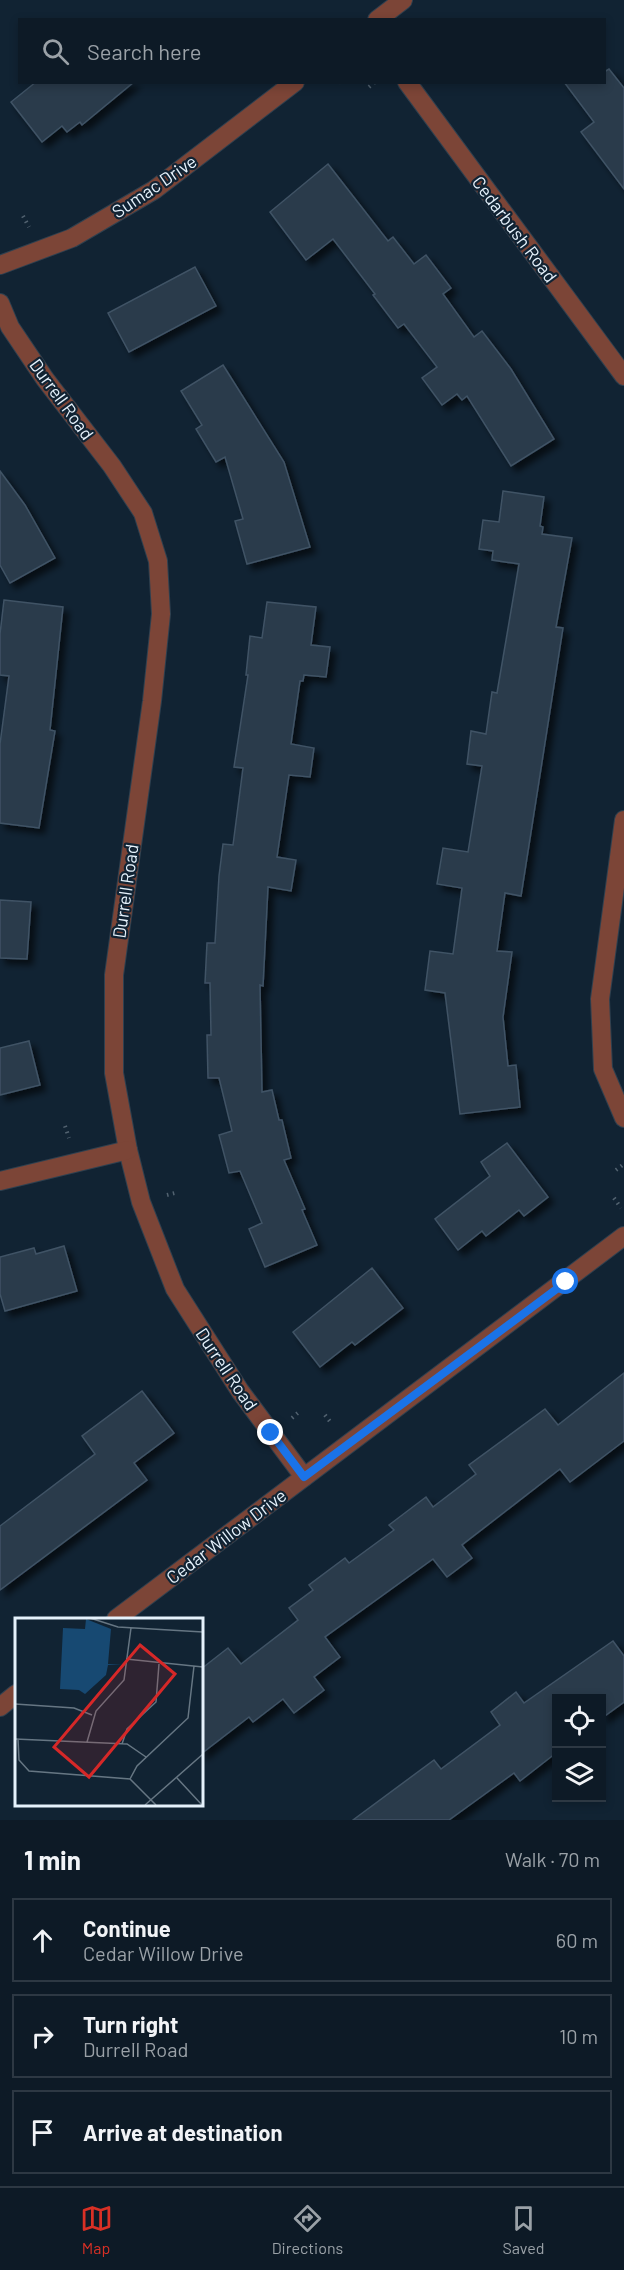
<!DOCTYPE html>
<html lang="en">
<head>
<meta charset="utf-8">
<style>
	:root { --surface:#0d1a26; --page:#1b2732; --text:#f1f3f6; --muted:#9aa1a7; --line:#2d3843; --accent:#d93025 }
	body { margin:0; font-family:Barlow,sans-serif; background:var(--page); color:var(--text) }
	.controls { position:absolute; right:18px; bottom:18px; display:grid; overflow:hidden; border-radius:0px; box-shadow:0 3px 9px #0003 }
	.controls button { width:54px; height:54px; display:grid; place-items:center; padding:0; border:0; border-bottom:2px solid var(--line); background:var(--surface); color:var(--text); font:30px sans-serif }
	.stop { position:absolute; width:18px; height:18px; margin:-14px; border:4px solid #1a73e8; border-radius:50%; background:#fff }
	.stop.end { background:#1a73e8; border-color:#fff; box-shadow:0 2px 6px #0008 }
	.list { margin:0; padding:0; list-style:none }
	h2 { display:flex; justify-content:space-between; align-items:center; height:78px; margin:0; padding:0 24px; font-size:26px }
	h2 small { font-size:20px; font-weight:400; color:var(--muted) }
	.list li { display:grid; grid-template-columns:39px 1fr auto; gap:18px; align-items:center; box-sizing:border-box; height:84px; margin:0 12px 12px; padding:0 12px; border:2px solid var(--line); border-radius:0px }
	.list b { display:block; font-size:22px; white-space:nowrap }
	.list p { margin:0; font-size:20px; white-space:nowrap; color:var(--muted) }
	.list em { font-size:20px; font-style:normal; color:var(--muted) }
	.icon { flex:none; width:33px; height:33px; fill:none; stroke:currentColor; stroke-width:2; stroke-linecap:round; stroke-linejoin:round }
	.map { position:relative; flex:none; width:624px; height:1820px; overflow:hidden }
	.search { position:absolute; background:var(--surface); box-shadow:0 3px 9px #0003; left:18px; right:18px; top:18px; height:66px; display:flex; align-items:center; gap:15px; box-sizing:border-box; padding:0 21px; border-radius:0px; color:var(--muted); font-size:22px }
	.sheet { height:366px; background:var(--surface) }
	nav { display:flex; justify-content:space-around; align-items:center; box-sizing:border-box; height:84px; border-top:2px solid var(--line); background:var(--surface); font-size:16px; color:var(--muted) }
	nav a { display:grid; justify-items:center; gap:3px }
	nav .on { color:var(--accent) }
	.map>svg:first-child { display:block }
</style>
</head>
<body>
<div class="map">
<svg width="624" height="1820" viewBox="0 0 624 1820">
	<defs>
		<filter id="shadow"><feDropShadow dx="5.5" dy="5.5" stdDeviation="3" flood-color="#0009"/></filter>
	</defs>
	<rect width="100%" height="100%" fill="#112333"/>
	<g fill="#293b4c" stroke="#405365" stroke-width="1.5" filter="url(#shadow)">
		<polygon points="609,69 624,88 624,189 581,132 594,122 564,82 604,82 604,72"/>
		<polygon points="36,82 134,82 82,125 80,122 67,132 62,126 42,142 11,102"/>
		<polygon points="328,164 388,241 393,237 414,264 426,255 451,288 443,294 474,337 482,331 511,369 554,439 511,466 467,396 462,400 457,394 442,405 422,378 437,367 404,324 398,328 373,295 375,294 333,239 306,260 270,212"/>
		<polygon points="195,267 216,306 129,352 108,313"/>
		<polygon points="223,365 284,462 310,547 247,564 235,521 243,519 225,457 216,462 196,429 202,425 181,391"/>
		<polygon points="0,471 25,505 55,558 10,583 0,565"/>
		<polygon points="503,491 544,497 540,526 543,527 542,534 572,538 556,627 563,628 521,896 505,893 497,951 512,952 503,1017 508,1066 516,1065 520,1107 460,1114 445,993 425,990 430,951 453,954 462,888 437,884 443,848 468,852 482,766 467,764 471,731 486,734 492,692 497,693 519,564 492,560 493,551 479,549 483,520 499,522"/>
		<polygon points="4,600 63,607 50,730 55,731 39,828 0,823 0,744 9,676 0,675 0,634"/>
		<polygon points="267,602 316,607 311,645 330,647 326,677 304,675 303,681 300,681 291,744 314,748 310,777 289,775 277,857 296,860 291,891 268,887 263,986 260,985 262,1092 272,1090 279,1120 282,1120 291,1158 284,1160 305,1209 302,1210 317,1245 265,1267 249,1229 262,1223 240,1171 229,1173 219,1135 232,1131 219,1078 208,1078 207,1035 211,1035 210,983 205,983 207,943 215,943 219,876 223,844 233,845 243,768 234,767 248,675 246,675 250,636 262,638"/>
		<polygon points="0,900 31,902 27,959 0,958"/>
		<polygon points="29,1041 40,1085 0,1095 0,1048"/>
		<polygon points="507,1143 548,1197 524,1216 519,1210 486,1236 482,1231 458,1250 435,1219 490,1176 481,1162"/>
		<polygon points="64,1246 77,1291 5,1311 0,1294 0,1257 34,1248 36,1254"/>
		<polygon points="372,1268 403,1308 355,1345 352,1342 320,1367 293,1332"/>
		<polygon points="624,1373 624,1441 570,1482 560,1469 462,1545 472,1558 447,1577 433,1559 325,1637 340,1657 314,1677 324,1690 294,1713 283,1699 253,1722 249,1717 201,1754 201,1669 228,1648 241,1664 298,1620 289,1608 313,1590 309,1585 345,1558 349,1563 394,1530 389,1525 426,1497 433,1507 476,1474 469,1465 545,1409 558,1425"/>
		<polygon points="142,1391 174,1433 134,1463 147,1480 0,1590 0,1526 95,1454 82,1436"/>
		<polygon points="613,1641 624,1656 624,1702 602,1718 602,1698 556,1698 556,1753 520,1781 514,1773 449,1820 353,1820 434,1760 441,1769 500,1725 491,1712 516,1692 524,1703"/>
	</g>
	<g fill="none" stroke-linecap="round" stroke-linejoin="round">
		<g stroke="#2f404f" stroke-width="20">
			<g id="street">
				<polyline points="377,20 403,0"/>
				<polyline points="407,82 624,376"/>
				<polyline points="0,265 72,238 154,190 295,82"/>
				<polyline points="0,303 10,327 45,379 112,466 143,513 158,561 161,614 152,701 114,975 114,1073 128,1150 141,1202 175,1289 240,1391 304,1477"/>
				<polyline points="624,820 600,999 603,1069 624,1118"/>
				<polyline points="0,1181 128,1150"/>
				<polyline points="116,1619 624,1236"/>
				<polyline points="0,1707 16,1694"/>
			</g>
		</g>
		<g stroke="#526270" stroke-width="4" stroke-dasharray="1.5 4.5" stroke-linecap="butt">
			<polyline points="341,82 342,84"/>
			<polyline points="369,87 375,82"/>
			<polyline points="23,216 29,227"/>
			<polyline points="65,1126 69,1138"/>
			<polyline points="616,1170 624,1164"/>
			<polyline points="167,1195 175,1193"/>
			<polyline points="614,1198 621,1208"/>
			<polyline points="325,1415 332,1424"/>
			<polyline points="292,1418 299,1412"/>
		</g>
		<use href="#street" stroke="#7c4537" stroke-width="18"/>
	</g>
	<g fill="none" stroke-linecap="round" stroke-linejoin="round">
		<polyline stroke="#1a73e8" stroke-width="8" points="271,1433 304,1477 566,1282"/>
	</g>
	<g text-anchor="middle" dominant-baseline="central" stroke-width="4.5" stroke-linejoin="round" paint-order="stroke">
		<g font-size="18" fill="#e6f2fc" stroke="#112333">
			<text transform="translate(154 186) rotate(-34)">Sumac Drive</text>
			<text transform="translate(515 229) rotate(53)">Cedarbush Road</text>
			<text transform="translate(62 399) rotate(54)">Durrell Road</text>
			<text transform="translate(125 891) rotate(-82)">Durrell Road</text>
			<text transform="translate(227 1369) rotate(56)">Durrell Road</text>
			<text transform="translate(226 1536) rotate(-37)">Cedar Willow Drive</text>
		</g>
	</g>
	<g transform="translate(15 1618)">
		<rect width="188" height="188" fill="#112333"/>
		<path d="M71,1L96,11L93,46L107,47H93L91,57L70,76L64,72L45,71L48,10L70,11Z" fill="#174972"/>
		<path fill="none" stroke="#667683" stroke-width="1.5" d="M75,0L103,9L188,14M111,41L188,49M0,86L59,90L77,97M0,121L112,126L131,139M3,121L4,142L14,153L115,161L141,187M72,124L81,93L109,62L116,10M107,126L112,111L141,84L144,46M162,160L187,187M115,161L122,148L173,100L179,48M130,187L188,136"/>
		<path fill="#d62828" fill-opacity="0.15" stroke="#d62828" stroke-width="3" d="M125,27L160,56L74,159L39,129Z"/>
		<rect width="188" height="188" fill="none" stroke="#e6f2fc" stroke-width="3"/>
	</g>
</svg>
<div class="controls">
<button><svg class="icon" aria-label="locate" viewBox="0 0 24 24"><circle cx="12" cy="12" r="6"/><path d="M12 2v4M12 18v4M2 12h4M18 12h4"/></svg></button>
<button><svg class="icon" aria-label="layers" viewBox="0 0 24 24"><path d="M12 4l9 5-9 5-9-5zM3 14l9 5 9-5"/></svg></button>
</div>
<div class="stop" style="left:566px;top:1282px"></div>
<div class="stop end" style="left:271px;top:1433px"></div>
<div class="search"><svg class="icon" aria-label="search" viewBox="0 0 24 24"><circle cx="10" cy="10" r="6"/><path d="M15 15l6 6"/></svg>Search here</div>
</div>
<section class="sheet">
<h2>1 min<small>Walk · 70 m</small></h2>
<ul class="list">
<li><svg class="icon" aria-label="ahead" viewBox="0 0 24 24"><path d="M12 20V5M6 11l6-6 6 6"/></svg><div><b>Continue</b><p>Cedar Willow Drive</p></div><em>60 m</em></li>
<li><svg class="icon" aria-label="right" viewBox="0 0 24 24"><path d="M7 20v-9h11M14 6l5 5-5 5"/></svg><div><b>Turn right</b><p>Durrell Road</p></div><em>10 m</em></li>
<li><svg class="icon" aria-label="arrive" viewBox="0 0 24 24"><path d="M6 21V4h12l-3 4 3 4H6"/></svg><div><b>Arrive at destination</b></div></li>
</ul>
</section>
<nav>
<a class="on"><svg class="icon" aria-label="map" viewBox="0 0 24 24"><path d="M3 6l6-2 6 2 6-2v14l-6 2-6-2-6 2zM9 4v14M15 6v14"/></svg>Map</a>
<a><svg class="icon" aria-label="directions" viewBox="0 0 24 24"><path d="M12 3l9 9-9 9-9-9zM9 14v-3h6M13 9l2 2-2 2"/></svg>Directions</a>
<a><svg class="icon" aria-label="saved" viewBox="0 0 24 24"><path d="M7 4h10v16l-5-4-5 4z"/></svg>Saved</a>
</nav>
</body>
</html>
